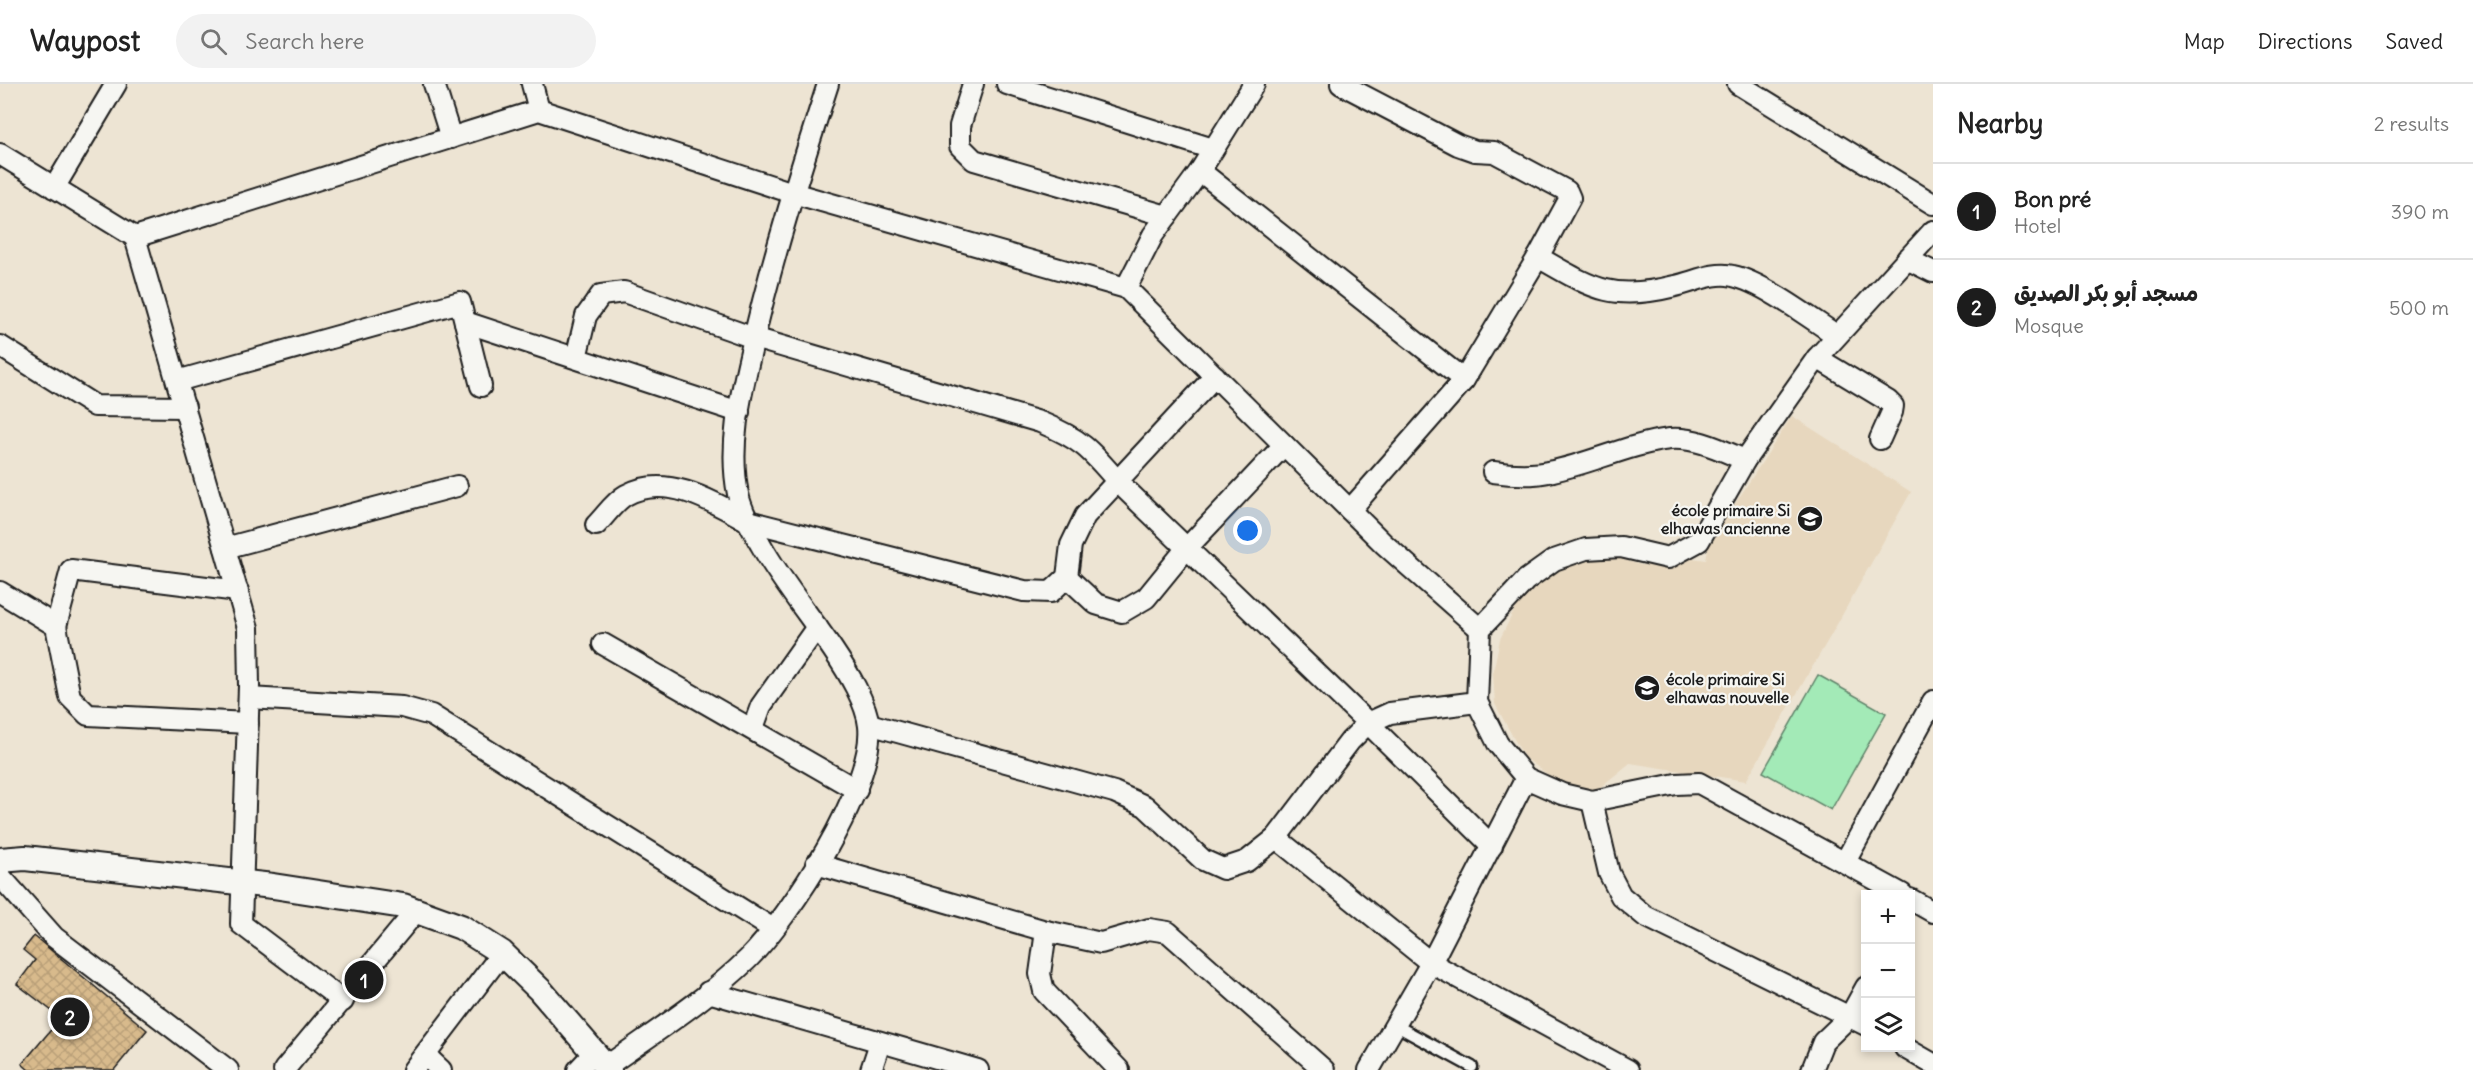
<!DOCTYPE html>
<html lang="en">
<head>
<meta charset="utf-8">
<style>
	:root { --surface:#fff; --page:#f2f2f2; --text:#222; --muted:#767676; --line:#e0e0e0; --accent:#1c1c1c }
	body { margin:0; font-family:Delius,"Playpen Sans Arabic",sans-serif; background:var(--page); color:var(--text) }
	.controls { position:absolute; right:18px; bottom:18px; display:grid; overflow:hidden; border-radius:0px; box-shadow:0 3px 9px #0003 }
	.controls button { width:54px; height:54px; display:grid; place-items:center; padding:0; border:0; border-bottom:2px solid var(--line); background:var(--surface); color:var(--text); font:30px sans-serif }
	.you { position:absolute; left:1248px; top:447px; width:21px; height:21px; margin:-15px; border:4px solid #fff; border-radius:50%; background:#1a73e8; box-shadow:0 0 0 9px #1a73e833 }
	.badge { display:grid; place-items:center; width:39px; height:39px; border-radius:50%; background:var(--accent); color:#fff; font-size:20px; font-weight:700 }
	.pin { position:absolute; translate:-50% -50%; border:3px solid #fff; box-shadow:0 2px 6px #0006 }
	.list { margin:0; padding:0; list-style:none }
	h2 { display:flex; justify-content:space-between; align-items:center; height:78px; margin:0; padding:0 24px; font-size:26px }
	h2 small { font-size:20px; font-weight:400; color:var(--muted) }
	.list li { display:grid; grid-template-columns:39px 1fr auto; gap:18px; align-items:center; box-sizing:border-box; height:96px; padding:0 24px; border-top:2px solid var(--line) }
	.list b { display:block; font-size:22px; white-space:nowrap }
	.list p { margin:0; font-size:20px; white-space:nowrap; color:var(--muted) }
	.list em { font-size:20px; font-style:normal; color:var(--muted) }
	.icon { flex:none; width:33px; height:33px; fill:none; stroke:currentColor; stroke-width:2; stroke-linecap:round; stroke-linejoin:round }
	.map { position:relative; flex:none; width:1933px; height:986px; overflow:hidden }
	header { display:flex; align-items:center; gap:36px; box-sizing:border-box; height:84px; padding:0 30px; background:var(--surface); border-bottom:2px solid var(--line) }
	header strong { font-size:28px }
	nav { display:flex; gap:33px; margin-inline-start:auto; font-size:21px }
	.search { width:420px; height:54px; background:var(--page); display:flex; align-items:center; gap:15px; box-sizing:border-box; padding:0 21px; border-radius:33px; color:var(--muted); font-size:22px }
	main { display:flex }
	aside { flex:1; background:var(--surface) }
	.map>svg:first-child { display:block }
</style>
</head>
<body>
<header>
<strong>Waypost</strong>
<div class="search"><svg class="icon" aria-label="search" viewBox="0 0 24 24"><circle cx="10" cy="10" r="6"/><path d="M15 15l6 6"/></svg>Search here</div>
<nav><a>Map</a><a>Directions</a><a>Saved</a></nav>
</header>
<main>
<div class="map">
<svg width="1933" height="986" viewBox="0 0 1933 986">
	<defs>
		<pattern id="building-cross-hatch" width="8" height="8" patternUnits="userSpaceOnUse" patternTransform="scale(1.5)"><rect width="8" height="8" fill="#d8ba8c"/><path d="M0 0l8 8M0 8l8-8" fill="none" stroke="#b99f78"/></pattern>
	</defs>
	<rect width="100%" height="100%" fill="#ede4d3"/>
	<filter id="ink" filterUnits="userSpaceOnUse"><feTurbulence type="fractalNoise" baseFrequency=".0167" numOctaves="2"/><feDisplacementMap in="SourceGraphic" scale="12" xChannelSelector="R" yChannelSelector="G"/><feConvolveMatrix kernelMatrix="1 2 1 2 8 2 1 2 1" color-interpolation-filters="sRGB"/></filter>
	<g filter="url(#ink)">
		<polygon fill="#e7d7be" points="1792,332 1911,408 1831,551 1746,697 1630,679 1593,709 1558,698 1524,673 1495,620 1493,588 1500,555 1514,527 1532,500 1574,479 1614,473 1641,481 1671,483 1692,474 1706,476 1709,460"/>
		<polygon fill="#a3eab7" stroke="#60836a" stroke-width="1.5" points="1818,591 1886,629 1831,726 1763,688"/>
		<polygon fill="url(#building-cross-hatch)" stroke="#1c1c1c" stroke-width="1.5" points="34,852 147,946 114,986 29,986 22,980 61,934 17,900 35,876 23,866"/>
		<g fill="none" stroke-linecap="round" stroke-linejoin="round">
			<g stroke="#1c1c1c" stroke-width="15">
				<polyline id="service" points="1395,941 1472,983"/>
			</g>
			<g stroke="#1c1c1c" stroke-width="24">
				<g id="minor">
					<polyline points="434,0 451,54"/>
					<polyline points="532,0 539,26"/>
					<polyline points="973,0 960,42 960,62 974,76 1167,132"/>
					<polyline points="1007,0 1213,65"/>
					<polyline points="1341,0 1458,61 1475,67 1494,68 1567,107 1570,114 1538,173 1464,296"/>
					<polyline points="1738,0 1933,120"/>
					<polyline points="0,70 135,153 539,26 793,109 1126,204 1384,460 1480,545"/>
					<polyline points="1200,87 1464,296 1350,426"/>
					<polyline points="54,104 116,0"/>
					<polyline points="135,153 248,544 249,602 241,840 343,917"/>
					<path d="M1538,173C1592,204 1611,218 1675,202C1694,198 1715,187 1733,192C1762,198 1810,234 1836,251"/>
					<polyline points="1907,175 1933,188"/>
					<polyline points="1126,204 1153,151 1200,87 1254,0"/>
					<polyline points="465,238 739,328"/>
					<polyline points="0,262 95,322 185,323"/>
					<path d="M576,274L586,232L601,211L624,208L754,254L1040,338C1081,355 1090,365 1118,398L1368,639L1492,762"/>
					<polyline points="1817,274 1888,317 1893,322 1892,328 1880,355"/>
					<polyline points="177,297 460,218 481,302"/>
					<path d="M1493,388C1514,391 1533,392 1553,387C1592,379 1629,360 1670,355C1696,353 1721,366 1745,376"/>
					<path d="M596,441C605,432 615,417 626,411C666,389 712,417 748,437L1024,507L1051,508L1067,493L1071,461L1085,432L1215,292"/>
					<polyline points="225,464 457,402"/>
					<polyline points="1067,493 1096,520 1122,528 1146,514 1186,465 1284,361"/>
					<polyline points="0,508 56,542 70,613 88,631 248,639"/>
					<polyline points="56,542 71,486 238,507"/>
					<polyline points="603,560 857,706"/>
					<polyline points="249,614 402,623 431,631 773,845"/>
					<polyline points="869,640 1114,708 1145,722 1203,776 1223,785 1247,777 1276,754 1350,657 1368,639 1390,629 1477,618"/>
					<polyline points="753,644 761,622 817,543"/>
					<polyline points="1592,717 1609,789 1621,812 1645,832 1866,941"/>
					<polyline points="1276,754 1431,879 1628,986"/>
					<polyline points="1845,778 1933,617"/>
					<polyline points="816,780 1046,847 1101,859 1149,845 1168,848 1324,986"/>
					<polyline points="0,792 54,853 228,986"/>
					<polyline points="1902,810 1699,699 1676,700 1592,717 1562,710 1526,694 1498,660 1477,618 1480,545 1526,496 1554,476 1586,465 1621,463 1668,474 1699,457 1745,376 1817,274 1933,147"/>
					<polyline points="1910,815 1933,828"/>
					<polyline points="1046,847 1040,890 1044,907 1119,986"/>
					<polyline points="708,908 978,986"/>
					<polyline points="1905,964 1933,980"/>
					<polyline points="425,971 441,986"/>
					<path d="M607,982C653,949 707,915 748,875C790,833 875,702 869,642C868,631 861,614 856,604C830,554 789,511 761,461C752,445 742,428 738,410C728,361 741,310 752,263C772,174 800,87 828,0"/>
					<polyline points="284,986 416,827"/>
					<polyline points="413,986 502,869"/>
					<polyline points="578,986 595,968"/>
					<polyline points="871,986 880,959"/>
					<polyline points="1369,986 1431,879 1526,694"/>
					<polyline points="1812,986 1823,958 1850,932 1866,903"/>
				</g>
			</g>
			<g stroke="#1c1c1c" stroke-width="28">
				<polyline id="tertiary" points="0,776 25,774 273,802 403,822 461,843 502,869 540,906 609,986"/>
			</g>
			<use href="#service" stroke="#f6f6f2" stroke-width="10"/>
			<use href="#minor" stroke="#f6f6f2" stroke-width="20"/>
			<use href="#tertiary" stroke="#f6f6f2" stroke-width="24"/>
		</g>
	</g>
	<defs>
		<g id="school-disc" transform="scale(1.35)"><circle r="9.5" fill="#1c1c1c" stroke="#f6f6f2"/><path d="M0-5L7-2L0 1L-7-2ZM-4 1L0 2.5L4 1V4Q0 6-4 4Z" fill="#fff"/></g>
	</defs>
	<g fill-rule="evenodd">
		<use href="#school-disc" x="1810" y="435"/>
		<use href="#school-disc" x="1647" y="604"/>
	</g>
	<g text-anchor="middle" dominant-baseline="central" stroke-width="4.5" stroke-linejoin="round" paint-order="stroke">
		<g font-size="16" font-weight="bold" fill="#1c1c1c" stroke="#f6f6f2" text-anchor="end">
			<text x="1790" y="426">école primaire Si<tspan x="1790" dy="18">elhawas ancienne</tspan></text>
			<text x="1666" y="595" text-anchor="start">école primaire Si<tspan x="1666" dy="18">elhawas nouvelle</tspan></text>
		</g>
	</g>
</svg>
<div class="controls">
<button>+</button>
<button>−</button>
<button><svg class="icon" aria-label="layers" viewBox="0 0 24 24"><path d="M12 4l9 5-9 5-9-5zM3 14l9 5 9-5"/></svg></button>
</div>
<div class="you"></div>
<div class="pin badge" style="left:364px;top:896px">1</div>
<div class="pin badge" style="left:70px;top:933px">2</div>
</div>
<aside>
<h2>Nearby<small>2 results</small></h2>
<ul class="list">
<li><span class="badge">1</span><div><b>Bon pré</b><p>Hotel</p></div><em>390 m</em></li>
<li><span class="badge">2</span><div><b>مسجد أبو بكر الصديق</b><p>Mosque</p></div><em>500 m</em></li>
</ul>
</aside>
</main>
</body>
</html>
